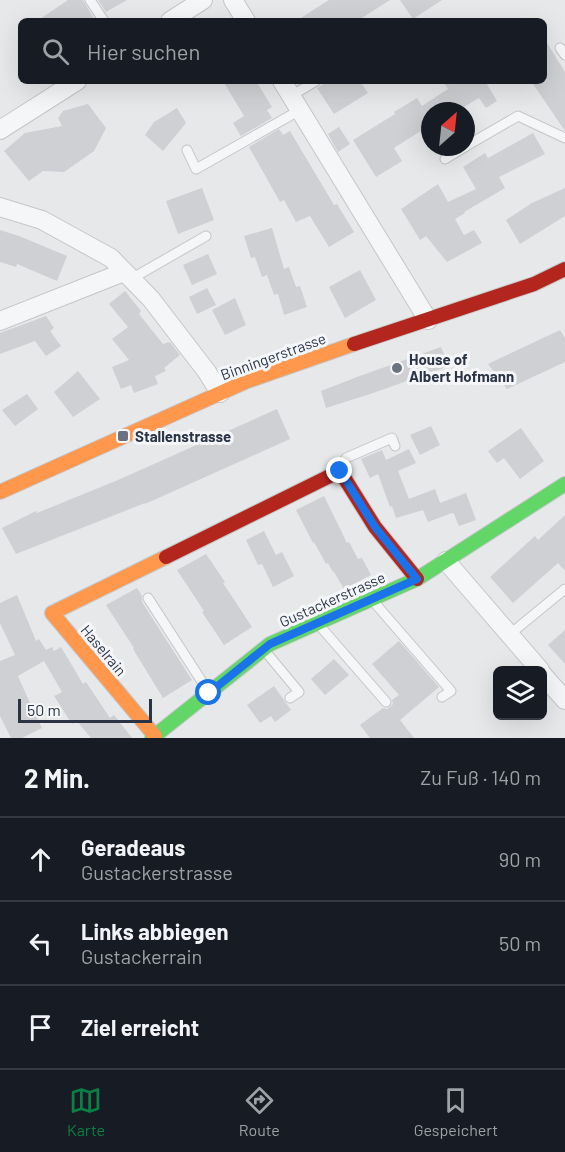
<!DOCTYPE html>
<html lang="de">
<head>
<meta charset="utf-8">
<style>
	:root { --surface:#171b24; --page:#242831; --text:#f1f3f6; --muted:#9ea1a6; --line:#363941; --accent:#0b8043 }
	body { margin:0; font-family:Barlow,sans-serif; background:var(--page); color:var(--text) }
	.controls { position:absolute; right:18px; bottom:18px; display:grid; overflow:hidden; border-radius:9px; box-shadow:0 6px 24px #0002 }
	.controls button { width:54px; height:54px; display:grid; place-items:center; padding:0; border:0; border-bottom:2px solid var(--line); background:var(--surface); color:var(--text); font:30px sans-serif }
	.compass { position:absolute; left:421px; top:102px; width:54px; height:54px; border-radius:50%; background:var(--surface); box-shadow:0 6px 24px #0002; rotate:27deg }
	.scale { position:absolute; left:18px; bottom:15px; width:134px; box-sizing:border-box; padding-left:6px; border:3px solid #2b3445; border-top:0; font-size:16px; line-height:21px; white-space:nowrap; color:#2b3445; -webkit-text-stroke:4px #f4f6f9; paint-order:stroke }
	.stop { position:absolute; width:18px; height:18px; margin:-14px; border:4px solid #1a73e8; border-radius:50%; background:#fff }
	.stop.end { background:#1a73e8; border-color:#fff; box-shadow:0 2px 6px #0008 }
	.list { margin:0; padding:0; list-style:none }
	h2 { display:flex; justify-content:space-between; align-items:center; height:78px; margin:0; padding:0 24px; font-size:26px }
	h2 small { font-size:20px; font-weight:400; color:var(--muted) }
	.list li { display:grid; grid-template-columns:39px 1fr auto; gap:18px; align-items:center; box-sizing:border-box; height:84px; padding:0 24px; border-top:2px solid var(--line) }
	.list b { display:block; font-size:22px; white-space:nowrap }
	.list p { margin:0; font-size:20px; white-space:nowrap; color:var(--muted) }
	.list em { font-size:20px; font-style:normal; color:var(--muted) }
	.icon { flex:none; width:33px; height:33px; fill:none; stroke:currentColor; stroke-width:2; stroke-linecap:round; stroke-linejoin:round }
	.map { position:relative; flex:none; width:565px; height:738px; overflow:hidden }
	.search { position:absolute; background:var(--surface); box-shadow:0 6px 24px #0002; left:18px; right:18px; top:18px; height:66px; display:flex; align-items:center; gap:15px; box-sizing:border-box; padding:0 21px; border-radius:9px; color:var(--muted); font-size:22px }
	.sheet { height:330px; background:var(--surface) }
	nav { display:flex; justify-content:space-around; align-items:center; box-sizing:border-box; height:84px; border-top:2px solid var(--line); background:var(--surface); font-size:16px; color:var(--muted) }
	nav a { display:grid; justify-items:center; gap:3px }
	nav .on { color:var(--accent) }
	.map>svg:first-child { display:block }
</style>
</head>
<body>
<div class="map">
<svg width="565" height="738" viewBox="0 0 565 738">
	<rect width="100%" height="100%" fill="#e6e8ea"/>
	<g fill="#ced0d3">
		<polygon points="68,0 83,0 94,19 91,21 37,21"/>
		<polygon points="98,0 127,0 106,12"/>
		<polygon points="329,0 390,0 357,21 296,21"/>
		<polygon points="400,0 442,0 413,19"/>
		<polygon points="544,38 565,72 565,131 531,81 544,81"/>
		<polygon points="223,81 256,81 272,107 267,110 272,118 241,136 233,123 244,116"/>
		<polygon points="329,81 360,81 368,93 334,114 317,88"/>
		<polygon points="443,81 485,81 497,101 486,108 479,98 457,111 430,111 430,125 394,148 402,161 376,177 353,140 395,114 394,112 417,98 422,106 448,89"/>
		<polygon points="88,104 106,128 94,151 64,172 43,171 29,181 4,151 25,133 62,126 58,118 63,111"/>
		<polygon points="177,108 186,123 163,151 145,135 154,122"/>
		<polygon points="339,127 350,144 338,152 328,134"/>
		<polygon points="279,129 283,135 290,131 334,205 337,204 354,232 329,247 310,216 296,222 284,200 280,202 249,147"/>
		<polygon points="533,133 545,154 499,177 505,188 464,212 465,213 455,219 464,235 474,230 482,243 447,262 426,236 420,240 401,209 438,184 448,202 476,189 463,167 485,153 488,158"/>
		<polygon points="202,188 214,220 178,234 166,201"/>
		<polygon points="565,188 565,216 520,244 506,220 532,203"/>
		<polygon points="272,228 284,269 289,267 296,287 300,286 307,307 284,315 278,294 274,295 267,275 262,277 255,257 251,258 244,236"/>
		<polygon points="0,230 19,236 67,256 57,281 17,264 16,267 0,262"/>
		<polygon points="208,254 217,274 192,285 183,265"/>
		<polygon points="360,270 376,300 345,318 329,287"/>
		<polygon points="207,288 216,305 197,314 189,297"/>
		<polygon points="125,291 141,311 139,314 163,344 170,342 180,355 164,368 166,371 155,376 158,384 134,393 131,385 121,389 112,367 129,360 112,339 128,327 109,304"/>
		<polygon points="235,298 246,325 225,335 212,310"/>
		<polygon points="46,316 54,328 50,331 61,346 46,356 35,341 0,354 0,333"/>
		<polygon points="560,330 565,338 565,362 507,389 488,364"/>
		<polygon points="441,347 449,366 373,393 326,408 321,391 357,377"/>
		<polygon points="78,371 100,399 73,417 54,392"/>
		<polygon points="27,394 38,409 15,426 2,410"/>
		<polygon points="277,409 290,439 145,504 145,503 16,554 2,528 36,511 37,513 118,480"/>
		<polygon points="431,426 440,445 420,455 410,435"/>
		<polygon points="521,428 544,461 520,479 504,458 497,463 488,451"/>
		<polygon points="409,449 416,463 398,471 409,499 435,489 440,503 466,493 476,520 459,526 454,514 452,513 428,522 423,510 396,518 392,506 390,507 378,474 370,478 361,459 382,450 386,460"/>
		<polygon points="324,496 347,543 349,542 358,559 362,558 371,575 344,589 334,572 333,572 328,563 326,564 314,542 313,543 296,510"/>
		<polygon points="565,515 565,571 558,563 513,603 490,577 535,536 538,540"/>
		<polygon points="264,531 276,555 282,552 294,576 273,587 262,564 258,565 246,540"/>
		<polygon points="206,554 225,582 223,583 252,627 224,645 202,612 204,611 177,570"/>
		<polygon points="137,588 142,596 142,602 192,680 163,698 133,649 134,648 106,605"/>
		<polygon points="17,595 36,641 39,639 46,650 52,647 54,651 61,647 83,684 86,682 110,718 114,715 132,738 91,738 77,721 72,724 54,696 62,692 44,661 18,676 33,710 42,728 22,738 11,738 0,716 0,661 15,655 0,623 0,603"/>
		<polygon points="565,630 565,664 548,645"/>
		<polygon points="399,641 439,687 400,720 414,738 370,738 360,725 383,708 387,709 390,707 393,704 392,700 399,695 372,664"/>
		<polygon points="334,659 349,675 325,695 311,679"/>
		<polygon points="274,686 291,710 275,722 271,716 260,723 247,705"/>
	</g>
	<g fill="none" stroke-linecap="round" stroke-linejoin="round">
		<g stroke="#c4c6c8" stroke-width="11">
			<g id="lane">
				<polyline points="90,0 104,21"/>
				<polyline points="560,48 565,55"/>
				<polyline points="291,96 316,81"/>
				<polyline points="466,146 518,116 565,138"/>
				<polyline points="187,150 196,169 300,110"/>
				<polyline points="445,159 465,147"/>
				<polyline points="131,279 206,236"/>
				<polyline points="341,469 346,458 392,438 395,446"/>
				<polyline points="148,598 208,691"/>
				<polyline points="373,601 451,691 442,697"/>
				<polyline points="319,625 386,702"/>
				<polyline points="509,635 565,589"/>
				<polyline points="265,651 299,692 290,698"/>
			</g>
		</g>
		<g stroke="#c4c6c8" stroke-width="20">
			<g id="street">
				<polyline points="233,0 246,21"/>
				<polyline points="170,21 203,0"/>
				<polyline points="282,81 428,320"/>
				<polyline points="0,130 77,81"/>
				<polyline points="0,207 42,220 111,258 151,299 207,372 220,393"/>
				<polyline points="0,321 124,272"/>
				<polyline points="446,561 540,670"/>
				<polyline points="542,674 565,700"/>
			</g>
		</g>
		<g stroke="#c4c6c8" stroke-width="16">
			<polyline id="fast" points="152,738 270,644 417,579 565,484"/>
		</g>
		<g stroke="#c4c6c8" stroke-width="16">
			<g id="slow">
				<polyline points="0,492 245,382 354,344"/>
				<polyline points="155,736 52,613 166,557"/>
			</g>
		</g>
		<g stroke="#c4c6c8" stroke-width="16">
			<g id="jam">
				<polyline points="354,344 534,284 565,269"/>
				<polyline points="166,557 340,471 375,527 417,579"/>
			</g>
		</g>
		<use href="#lane" stroke="#f5f6f7" stroke-width="9"/>
		<use href="#street" stroke="#f5f6f7" stroke-width="18"/>
		<use href="#fast" stroke="#63d668" stroke-width="14"/>
		<use href="#slow" stroke="#ff974d" stroke-width="14"/>
		<use href="#jam" stroke="#b3261e" stroke-width="14"/>
	</g>
	<g fill="none" stroke-linecap="round" stroke-linejoin="round">
		<polyline stroke="#1a73e8" stroke-width="8" points="209,693 270,644 417,579 375,527 340,471"/>
	</g>
	<g fill="#6c737f" stroke="#f4f6f9" stroke-width="2">
		<circle cx="397" cy="368" r="6"/>
		<rect x="117" y="430" width="12" height="12" rx="3"/>
	</g>
	<g text-anchor="middle" dominant-baseline="central" stroke-width="6" stroke-linejoin="round" paint-order="stroke">
		<g font-size="15" fill="#2b3445" stroke="#f4f6f9">
			<text transform="translate(273 356) rotate(-20)">Binningerstrasse</text>
			<text transform="translate(332 599) rotate(-24)">Gustackerstrasse</text>
			<text transform="translate(104 650) rotate(50)">Haselrain</text>
		</g>
		<g font-size="15" font-weight="bold" fill="#2b3445" stroke="#f4f6f9" text-anchor="start">
			<text x="409" y="359">House of<tspan x="409" dy="17">Albert Hofmann</tspan></text>
			<text x="135" y="436">Stallenstrasse</text>
		</g>
	</g>
</svg>
<div class="controls">
<button><svg class="icon" aria-label="layers" viewBox="0 0 24 24"><path d="M12 4l9 5-9 5-9-5zM3 14l9 5 9-5"/></svg></button>
</div>
<svg class="compass" viewBox="-18 -18 36 36"><path d="M0-13l5 13h-10z" fill="#e53935"/><path d="M0 13l5-13h-10z" fill="#9ea1a6"/></svg>
<div class="scale">50 m</div>
<div class="stop" style="left:209px;top:693px"></div>
<div class="stop end" style="left:340px;top:471px"></div>
<div class="search"><svg class="icon" aria-label="search" viewBox="0 0 24 24"><circle cx="10" cy="10" r="6"/><path d="M15 15l6 6"/></svg>Hier suchen</div>
</div>
<section class="sheet">
<h2>2 Min.<small>Zu Fuß · 140 m</small></h2>
<ul class="list">
<li><svg class="icon" aria-label="ahead" viewBox="0 0 24 24"><path d="M12 20V5M6 11l6-6 6 6"/></svg><div><b>Geradeaus</b><p>Gustackerstrasse</p></div><em>90 m</em></li>
<li><svg class="icon" aria-label="left" viewBox="0 0 24 24"><path d="M17 20v-9H6M10 6l-5 5 5 5"/></svg><div><b>Links abbiegen</b><p>Gustackerrain</p></div><em>50 m</em></li>
<li><svg class="icon" aria-label="arrive" viewBox="0 0 24 24"><path d="M6 21V4h12l-3 4 3 4H6"/></svg><div><b>Ziel erreicht</b></div></li>
</ul>
</section>
<nav>
<a class="on"><svg class="icon" aria-label="map" viewBox="0 0 24 24"><path d="M3 6l6-2 6 2 6-2v14l-6 2-6-2-6 2zM9 4v14M15 6v14"/></svg>Karte</a>
<a><svg class="icon" aria-label="directions" viewBox="0 0 24 24"><path d="M12 3l9 9-9 9-9-9zM9 14v-3h6M13 9l2 2-2 2"/></svg>Route</a>
<a><svg class="icon" aria-label="saved" viewBox="0 0 24 24"><path d="M7 4h10v16l-5-4-5 4z"/></svg>Gespeichert</a>
</nav>
</body>
</html>
